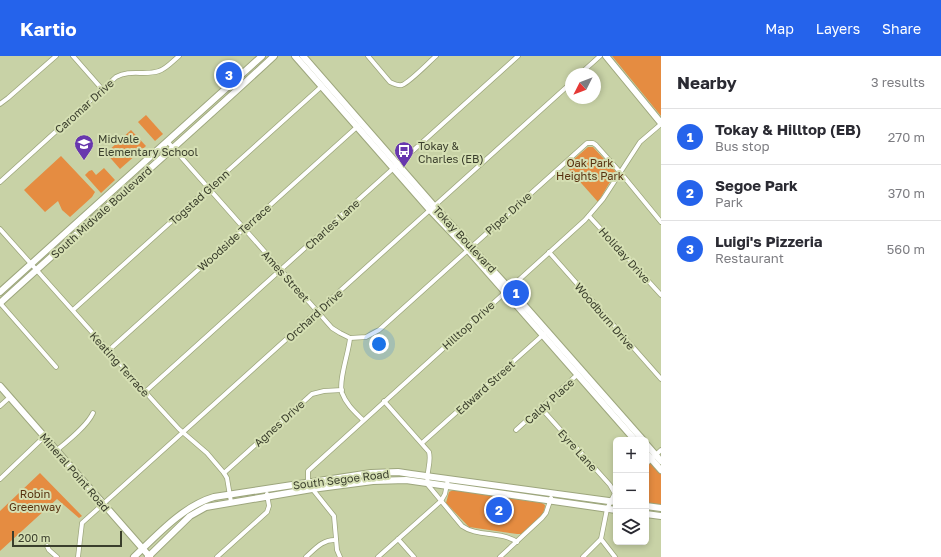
<!DOCTYPE html>
<html lang="en">
<head>
<meta charset="utf-8">
<style>
	:root { --surface:#fff; --page:#f7f7f7; --text:#2b2b33; --muted:#7c7c81; --line:#e1e1e2; --accent:#2563eb }
	body { margin:0; font-family:"Golos Text",sans-serif; background:var(--page); color:var(--text) }
	.controls { position:absolute; right:12px; bottom:12px; display:grid; overflow:hidden; border-radius:6px; box-shadow:0 2px 6px #0003 }
	.controls button { width:36px; height:36px; display:grid; place-items:center; padding:0; border:0; border-bottom:1px solid var(--line); background:var(--surface); color:var(--text); font:20px sans-serif }
	.compass { position:absolute; left:565px; top:12px; width:36px; height:36px; border-radius:50%; background:var(--surface); box-shadow:0 2px 6px #0003; rotate:228deg }
	.scale { position:absolute; left:12px; bottom:10px; width:110px; box-sizing:border-box; padding-left:4px; border:2px solid #3a3e2c; border-top:0; font-size:11px; line-height:14px; white-space:nowrap; color:#3a3e2c; -webkit-text-stroke:3px #d5dfb3; paint-order:stroke }
	.you { position:absolute; left:379px; top:288px; width:14px; height:14px; margin:-10px; border:3px solid #fff; border-radius:50%; background:#1a73e8; box-shadow:0 0 0 6px #1a73e833 }
	.badge { display:grid; place-items:center; width:26px; height:26px; border-radius:50%; background:var(--accent); color:#fff; font-size:13px; font-weight:700 }
	.pin { position:absolute; translate:-50% -50%; border:2px solid #fff; box-shadow:0 1px 4px #0006 }
	.list { margin:0; padding:0; list-style:none }
	h2 { display:flex; justify-content:space-between; align-items:center; height:52px; margin:0; padding:0 16px; font-size:17px }
	h2 small { font-size:13px; font-weight:400; color:var(--muted) }
	.list li { display:grid; grid-template-columns:26px 1fr auto; gap:12px; align-items:center; box-sizing:border-box; height:56px; padding:0 16px; border-top:1px solid var(--line) }
	.list b { display:block; font-size:15px; white-space:nowrap }
	.list p { margin:0; font-size:13px; white-space:nowrap; color:var(--muted) }
	.list em { font-size:13px; font-style:normal; color:var(--muted) }
	.icon { flex:none; width:22px; height:22px; fill:none; stroke:currentColor; stroke-width:2; stroke-linecap:round; stroke-linejoin:round }
	.map { position:relative; flex:none; width:661px; height:501px; overflow:hidden }
	header { display:flex; align-items:center; gap:24px; box-sizing:border-box; height:56px; padding:0 20px; background:var(--accent); color:#fff }
	header strong { font-size:19px }
	nav { display:flex; gap:22px; margin-inline-start:auto; font-size:14px }
	main { display:flex }
	aside { flex:1; background:var(--surface) }
	.map>svg:first-child { display:block }
</style>
</head>
<body>
<header>
<strong>Kartio</strong>
<nav><a>Map</a><a>Layers</a><a>Share</a></nav>
</header>
<main>
<div class="map">
<svg width="661" height="501" viewBox="0 0 661 501">
	<rect width="100%" height="100%" fill="#c8d2a6"/>
	<g fill="#e58c41">
		<polygon points="612,0 661,0 661,60"/>
		<polygon points="146,59 163,78 155,85 138,66"/>
		<polygon points="131,74 146,90 120,113 106,97"/>
		<polygon points="588,91 593,91 616,116 598,146 566,110"/>
		<polygon points="61,100 95,136 92,141 70,161 62,154 58,145 45,156 24,134"/>
		<polygon points="104,112 115,124 101,137 85,119 89,115 92,114 96,119"/>
		<polygon points="651,403 661,414 661,452 646,450 646,408"/>
		<polygon points="40,417 82,460 79,462 57,443 0,495 0,455"/>
		<path d="M453,434L542,447L545,449C545,461 530,471 521,478H517L469,471L446,447L449,436Z"/>
	</g>
	<g fill="none" stroke-linecap="round" stroke-linejoin="round">
		<g stroke="#9da67d" stroke-width="5.5">
			<g id="street">
				<polyline points="73,0 102,33"/>
				<path d="M368,0L390,26C394,28 398,30 402,29C410,26 429,6 436,0"/>
				<polyline points="580,18 600,0"/>
				<polyline points="0,48 8,42 56,0"/>
				<path d="M167,85L332,272L340,277L350,282C349,296 338,325 342,337C346,348 355,356 363,364"/>
				<path d="M0,126L116,21C130,13 145,20 159,15C166,13 173,5 179,0"/>
				<polyline points="589,160 661,239"/>
				<polyline points="0,173 157,349 179,373 207,397 224,417 227,422 231,446"/>
				<polyline points="549,196 661,323"/>
				<polyline points="0,247 56,311"/>
				<polyline points="73,254 322,30"/>
				<polyline points="350,282 366,281 379,274 587,87 593,87 596,89 620,116 661,166"/>
				<polyline points="108,295 358,70"/>
				<polyline points="145,336 518,0"/>
				<path d="M384,345L429,396C432,407 425,418 428,429L462,470C477,481 501,475 517,486"/>
				<polyline points="0,350 10,341"/>
				<polyline points="541,352 610,429 614,436"/>
				<polyline points="516,374 578,318"/>
				<polyline points="422,387 544,278"/>
				<path d="M57,394C68,385 87,370 93,357"/>
				<polyline points="646,408 661,394"/>
				<polyline points="224,417 312,338 324,335 342,334"/>
				<polyline points="0,423 44,381"/>
				<polyline points="398,483 414,501"/>
				<polyline points="47,490 49,494 57,501"/>
				<polyline points="78,501 82,467 571,27"/>
				<polyline points="217,501 267,456 269,450 267,438"/>
				<path d="M306,501C315,493 323,483 336,484"/>
				<polyline points="340,501 337,494 334,460 310,430 308,423 308,415 585,164 603,143 640,86 661,68"/>
				<polyline points="378,501 441,445 445,438 448,423"/>
				<polyline points="500,501 542,462 546,457 551,442"/>
				<polyline points="583,501 601,483"/>
				<polyline points="615,501 601,483 607,453 616,435"/>
			</g>
		</g>
		<g stroke="#9da67d" stroke-width="8">
			<g id="secondary">
				<polyline points="295,0 430,154 468,194 635,384"/>
				<polyline points="303,0 434,150 509,232 643,384"/>
				<polyline points="606,0 661,67"/>
				<polyline points="0,236 262,0"/>
				<path d="M0,247C91,164 184,84 274,0"/>
				<polyline points="0,330 150,501"/>
				<polyline points="646,388 661,405"/>
				<polyline points="646,397 661,414"/>
				<polyline points="646,450 661,452"/>
				<polyline points="646,458 661,460"/>
				<path d="M134,501C157,479 183,450 214,441L371,417L398,416L411,418L616,446"/>
				<polyline points="148,501 190,460 206,451 312,433 373,425 406,424 616,454"/>
			</g>
		</g>
		<use href="#street" stroke="#fff" stroke-width="4"/>
		<use href="#secondary" stroke="#fff" stroke-width="6"/>
	</g>
	<defs>
		<g id="school-pin" transform="scale(1)"><path d="M0 17L-7.5 6A9.5 9.5 0 1 1 7.5 6Z" fill="#6837ae" stroke="#d5dfb3"/><path d="M0-5L7-2L0 1L-7-2ZM-4 1L0 2.5L4 1V4Q0 6-4 4Z" fill="#fff"/></g>
		<g id="bus-pin" transform="scale(1)"><path d="M0 17L-7.5 6A9.5 9.5 0 1 1 7.5 6Z" fill="#6837ae" stroke="#d5dfb3"/><path d="M-5-6H5V4H4V6H2V4H-2V6H-4V4H-5ZM-3.5-4V0h7V-4ZM-3.5 1.2v1.5H-2V1.2ZM2 1.2v1.5H3.5V1.2Z" fill="#fff"/></g>
	</defs>
	<g fill-rule="evenodd">
		<use href="#school-pin" x="84" y="88"/>
		<use href="#bus-pin" x="404" y="95"/>
	</g>
	<g text-anchor="middle" dominant-baseline="central" stroke-width="4" stroke-linejoin="round" paint-order="stroke">
		<g font-size="11" fill="#3a3e2c" stroke="#d5dfb3">
			<text transform="translate(84 50) rotate(-42)">Caromar Drive</text>
			<text transform="translate(199 141) rotate(-42)">Togstad Glenn</text>
			<text transform="translate(101 156) rotate(-42)">South Midvale Boulevard</text>
			<text transform="translate(508 157) rotate(-42)">Piper Drive</text>
			<text transform="translate(332 168) rotate(-42)">Charles Lane</text>
			<text transform="translate(234 181) rotate(-42)">Woodside Terrace</text>
			<text transform="translate(465 183) rotate(47)">Tokay Boulevard</text>
			<text transform="translate(625 199) rotate(48)">Holiday Drive</text>
			<text transform="translate(286 220) rotate(48)">Ames Street</text>
			<text transform="translate(314 259) rotate(-42)">Orchard Drive</text>
			<text transform="translate(605 260) rotate(49)">Woodburn Drive</text>
			<text transform="translate(468 269) rotate(-42)">Hilltop Drive</text>
			<text transform="translate(120 308) rotate(48)">Keating Terrace</text>
			<text transform="translate(485 331) rotate(-42)">Edward Street</text>
			<text transform="translate(549 345) rotate(-42)">Caldy Place</text>
			<text transform="translate(279 367) rotate(-42)">Agnes Drive</text>
			<text transform="translate(578 394) rotate(48)">Eyre Lane</text>
			<text transform="translate(75 416) rotate(49)">Mineral Point Road</text>
			<text transform="translate(341 423) rotate(-7)">South Segoe Road</text>
		</g>
		<g font-size="11" fill="#3a3e2c" stroke="#d5dfb3" text-anchor="start">
			<text x="98" y="82">Midvale<tspan x="98" dy="13">Elementary School</tspan></text>
			<text x="418" y="89">Tokay &amp;<tspan x="418" dy="13">Charles (EB)</tspan></text>
		</g>
		<g font-size="11" fill="#57310f" stroke="#d5dfb3">
			<text x="590" y="106">Oak Park<tspan x="590" dy="13">Heights Park</tspan></text>
			<text x="35" y="437">Robin<tspan x="35" dy="13">Greenway</tspan></text>
		</g>
	</g>
</svg>
<div class="controls">
<button>+</button>
<button>−</button>
<button><svg class="icon" aria-label="layers" viewBox="0 0 24 24"><path d="M12 4l9 5-9 5-9-5zM3 14l9 5 9-5"/></svg></button>
</div>
<svg class="compass" viewBox="-18 -18 36 36"><path d="M0-13l5 13h-10z" fill="#e53935"/><path d="M0 13l5-13h-10z" fill="#7c7c81"/></svg>
<div class="scale">200 m</div>
<div class="you"></div>
<div class="pin badge" style="left:516px;top:237px">1</div>
<div class="pin badge" style="left:499px;top:454px">2</div>
<div class="pin badge" style="left:229px;top:19px">3</div>
</div>
<aside>
<h2>Nearby<small>3 results</small></h2>
<ul class="list">
<li><span class="badge">1</span><div><b>Tokay &amp; Hilltop (EB)</b><p>Bus stop</p></div><em>270 m</em></li>
<li><span class="badge">2</span><div><b>Segoe Park</b><p>Park</p></div><em>370 m</em></li>
<li><span class="badge">3</span><div><b>Luigi's Pizzeria</b><p>Restaurant</p></div><em>560 m</em></li>
</ul>
</aside>
</main>
</body>
</html>
